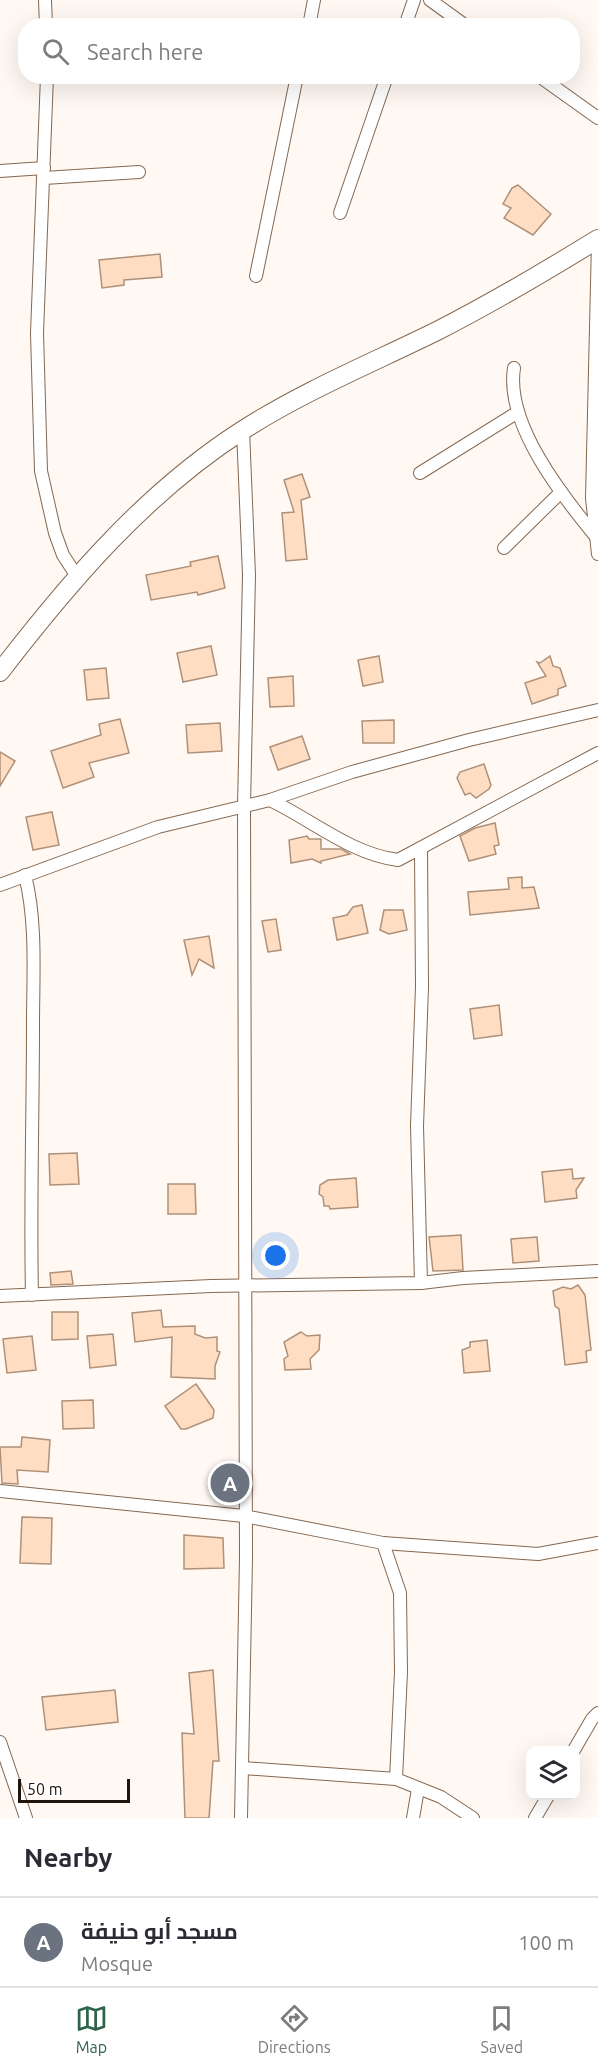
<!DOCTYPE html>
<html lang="en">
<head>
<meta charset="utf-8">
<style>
	:root { --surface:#fff; --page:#f7f7f7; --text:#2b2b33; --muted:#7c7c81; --line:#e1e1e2; --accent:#2d644b }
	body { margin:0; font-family:Ubuntu,Cairo,sans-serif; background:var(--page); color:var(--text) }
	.controls { position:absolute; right:18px; bottom:18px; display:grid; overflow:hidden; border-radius:12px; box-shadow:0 6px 24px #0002 }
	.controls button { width:54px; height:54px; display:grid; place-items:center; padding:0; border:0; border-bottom:2px solid var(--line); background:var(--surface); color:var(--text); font:30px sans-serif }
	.scale { position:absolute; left:18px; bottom:15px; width:112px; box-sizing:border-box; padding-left:6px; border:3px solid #20150c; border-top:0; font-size:16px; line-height:21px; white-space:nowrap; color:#20150c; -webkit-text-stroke:4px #fff; paint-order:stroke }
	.you { position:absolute; left:276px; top:1256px; width:21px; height:21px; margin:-15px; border:4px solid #fff; border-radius:50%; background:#1a73e8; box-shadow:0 0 0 9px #1a73e833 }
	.badge { display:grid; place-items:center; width:39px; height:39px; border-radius:50%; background:var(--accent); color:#fff; font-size:20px; font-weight:700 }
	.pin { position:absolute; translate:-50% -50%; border:3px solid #fff; box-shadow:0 2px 6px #0006 }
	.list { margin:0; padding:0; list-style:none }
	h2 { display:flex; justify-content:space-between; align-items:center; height:78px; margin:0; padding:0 24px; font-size:26px }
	h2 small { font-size:20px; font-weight:400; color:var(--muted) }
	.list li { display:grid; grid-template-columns:39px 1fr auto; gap:18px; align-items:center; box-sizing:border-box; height:90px; padding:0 24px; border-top:2px solid var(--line) }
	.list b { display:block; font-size:22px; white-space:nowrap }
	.list p { margin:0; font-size:20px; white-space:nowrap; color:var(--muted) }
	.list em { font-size:20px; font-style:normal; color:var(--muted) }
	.icon { flex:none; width:33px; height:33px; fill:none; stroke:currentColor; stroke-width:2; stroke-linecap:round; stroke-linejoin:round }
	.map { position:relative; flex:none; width:598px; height:1818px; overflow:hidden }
	.search { position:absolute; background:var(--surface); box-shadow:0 6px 24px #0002; left:18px; right:18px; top:18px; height:66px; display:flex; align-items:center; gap:15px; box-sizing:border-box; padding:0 21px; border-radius:24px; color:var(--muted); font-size:22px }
	.sheet { height:168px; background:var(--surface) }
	nav { display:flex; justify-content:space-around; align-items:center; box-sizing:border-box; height:84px; border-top:2px solid var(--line); background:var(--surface); font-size:16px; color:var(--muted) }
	nav a { display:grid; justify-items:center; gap:3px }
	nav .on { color:var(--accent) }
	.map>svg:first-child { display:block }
</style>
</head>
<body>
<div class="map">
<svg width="598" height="1818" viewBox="0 0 598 1818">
	<rect width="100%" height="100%" fill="#fff8f3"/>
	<g fill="#ffddc2" stroke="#af917a" stroke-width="1.5">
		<polygon points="518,185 551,214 533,235 504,218 511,208 503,204 512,188"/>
		<polygon points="160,254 162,277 124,280 124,285 102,288 99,260"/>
		<polygon points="302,474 310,497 301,500 307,559 286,561 282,513 294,512 284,480"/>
		<polygon points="218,556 225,588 198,595 197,592 151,600 146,575 191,566 190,562"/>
		<polygon points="211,646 217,675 183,682 177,653"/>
		<polygon points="379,656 383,682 363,686 358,660"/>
		<polygon points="550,656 553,666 560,668 566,686 558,689 558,695 532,704 525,683 546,676 537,662 540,663"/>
		<polygon points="106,668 109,698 87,700 84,670"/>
		<polygon points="293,676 294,706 270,707 268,678"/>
		<polygon points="120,719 129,753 89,763 94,777 63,788 51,751 101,735 99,724"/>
		<polygon points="394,720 394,743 363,743 362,721"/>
		<polygon points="220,723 222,751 188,753 186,725"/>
		<polygon points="302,736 310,759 278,770 270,747"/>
		<polygon points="0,752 15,761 0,786"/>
		<polygon points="484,764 491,785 489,789 476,798 470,793 465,795 457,778 460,772"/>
		<polygon points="52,812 59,845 33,850 26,817"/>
		<polygon points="495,823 499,845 494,846 496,854 469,861 460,836 475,828"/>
		<polygon points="307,836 309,839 321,839 321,849 341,849 350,854 321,861 321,863 312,859 291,863 289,840"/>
		<polygon points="522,877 522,888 534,887 539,908 470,915 468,892 509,889 508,878"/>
		<polygon points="362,905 368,933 337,940 333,918 347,915 353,907"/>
		<polygon points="384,910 403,910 407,930 389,934 380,930"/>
		<polygon points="276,919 281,950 268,952 262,921"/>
		<polygon points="209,936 214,968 199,959 192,975 184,940"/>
		<polygon points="499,1005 502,1035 474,1039 470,1009"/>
		<polygon points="77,1153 79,1184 50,1185 49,1154"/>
		<polygon points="572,1169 573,1179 584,1178 576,1190 577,1198 545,1202 542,1172"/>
		<polygon points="356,1178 358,1207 330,1209 329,1206 324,1206 323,1197 319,1194 320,1185 328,1180"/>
		<polygon points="168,1184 195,1184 196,1214 168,1214"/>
		<polygon points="461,1235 463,1270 433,1271 429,1237"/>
		<polygon points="537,1237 539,1261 513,1263 511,1239"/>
		<polygon points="71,1271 73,1284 51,1285 50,1273"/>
		<polygon points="578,1285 585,1295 591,1350 586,1351 587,1362 565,1365 559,1309 555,1306 553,1291 563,1287 571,1289"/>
		<polygon points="161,1310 163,1327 195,1326 195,1334 205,1338 217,1337 217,1351 220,1352 215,1366 215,1379 171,1377 172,1337 135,1342 132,1313"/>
		<polygon points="52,1312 78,1312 78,1339 52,1340"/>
		<polygon points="301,1332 307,1336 320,1335 319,1350 310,1359 311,1369 285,1370 284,1359 288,1356 284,1342"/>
		<polygon points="113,1334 116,1365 90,1368 87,1336"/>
		<polygon points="32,1336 36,1370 7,1373 3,1339"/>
		<polygon points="487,1340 490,1371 464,1373 462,1350 470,1347 470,1342"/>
		<polygon points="196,1384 214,1410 213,1418 186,1429 181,1429 165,1406"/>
		<polygon points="93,1400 94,1428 63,1429 62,1401"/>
		<polygon points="22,1437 50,1440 48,1472 17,1470 18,1484 2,1483 0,1447 21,1447"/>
		<polygon points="22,1517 52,1518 51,1564 20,1563"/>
		<polygon points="184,1535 223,1538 224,1568 184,1569"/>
		<polygon points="213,1670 219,1761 213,1761 209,1818 185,1818 182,1733 194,1734 189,1673"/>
		<polygon points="115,1690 118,1722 46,1730 42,1697"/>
	</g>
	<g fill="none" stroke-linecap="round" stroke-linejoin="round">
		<g stroke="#846851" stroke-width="14">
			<g id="minor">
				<polyline points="45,0 46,26"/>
				<polyline points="430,0 466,26"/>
				<polyline points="309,26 314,0"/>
				<polyline points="405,26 414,0"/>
				<polyline points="47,76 37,333 41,471 55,533 63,555 78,578"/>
				<polyline points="539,76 598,118"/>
				<polyline points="0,171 44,168"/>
				<polyline points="44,178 139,172"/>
				<polyline points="340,213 387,76"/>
				<polyline points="598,242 592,498 598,554"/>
				<polyline points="256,276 297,76"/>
				<path d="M514,368C505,424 563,497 597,538"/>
				<polyline points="420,473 518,412"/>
				<polyline points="504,548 561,492"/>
				<path d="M270,800C312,820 351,854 398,860L598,753"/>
				<path d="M25,875C37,923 33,976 33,1025C33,1115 30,1205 32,1295"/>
				<polyline points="0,885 158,827 270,800 352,772 469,740 598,710"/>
				<polyline points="421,1283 417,1126 422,987 421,848"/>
				<polyline points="0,1296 211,1286 421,1283 463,1278 598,1271"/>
				<polyline points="0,1491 244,1516 383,1543 538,1554 598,1543"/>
				<polyline points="383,1543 400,1593 401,1672 396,1779"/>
				<polyline points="0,1742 26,1818"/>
				<polyline points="574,1750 592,1719 598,1713"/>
				<polyline points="243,1768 396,1779 441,1797 473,1818"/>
				<polyline points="241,1818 246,1558 244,806 249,575 243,430"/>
				<polyline points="413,1818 418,1789"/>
				<polyline points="535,1818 548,1796"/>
			</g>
		</g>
		<g stroke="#846851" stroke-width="20">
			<path id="secondary" d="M0,672C70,581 146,492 243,430C304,391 372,363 437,331C492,303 546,271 598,239"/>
		</g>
		<use href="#minor" stroke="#fff" stroke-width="12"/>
		<use href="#secondary" stroke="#fff" stroke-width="18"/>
	</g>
</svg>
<div class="controls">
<button><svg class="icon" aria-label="layers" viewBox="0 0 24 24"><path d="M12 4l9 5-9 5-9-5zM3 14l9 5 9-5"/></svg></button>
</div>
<div class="scale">50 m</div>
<div class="you"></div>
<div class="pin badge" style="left:230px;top:1483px;background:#6b7280">A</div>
<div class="search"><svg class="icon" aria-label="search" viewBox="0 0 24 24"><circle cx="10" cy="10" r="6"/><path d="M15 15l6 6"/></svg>Search here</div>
</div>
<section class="sheet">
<h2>Nearby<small></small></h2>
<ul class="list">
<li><span class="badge" style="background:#6b7280">A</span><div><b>مسجد أبو حنيفة</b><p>Mosque</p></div><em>100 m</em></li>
</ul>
</section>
<nav>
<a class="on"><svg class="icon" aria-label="map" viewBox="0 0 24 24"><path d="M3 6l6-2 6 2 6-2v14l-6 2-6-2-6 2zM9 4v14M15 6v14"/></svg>Map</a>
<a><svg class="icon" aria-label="directions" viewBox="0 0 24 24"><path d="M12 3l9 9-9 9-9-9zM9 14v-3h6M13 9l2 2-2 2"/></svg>Directions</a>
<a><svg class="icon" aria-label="saved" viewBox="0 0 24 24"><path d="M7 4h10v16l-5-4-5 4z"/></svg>Saved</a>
</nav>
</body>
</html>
